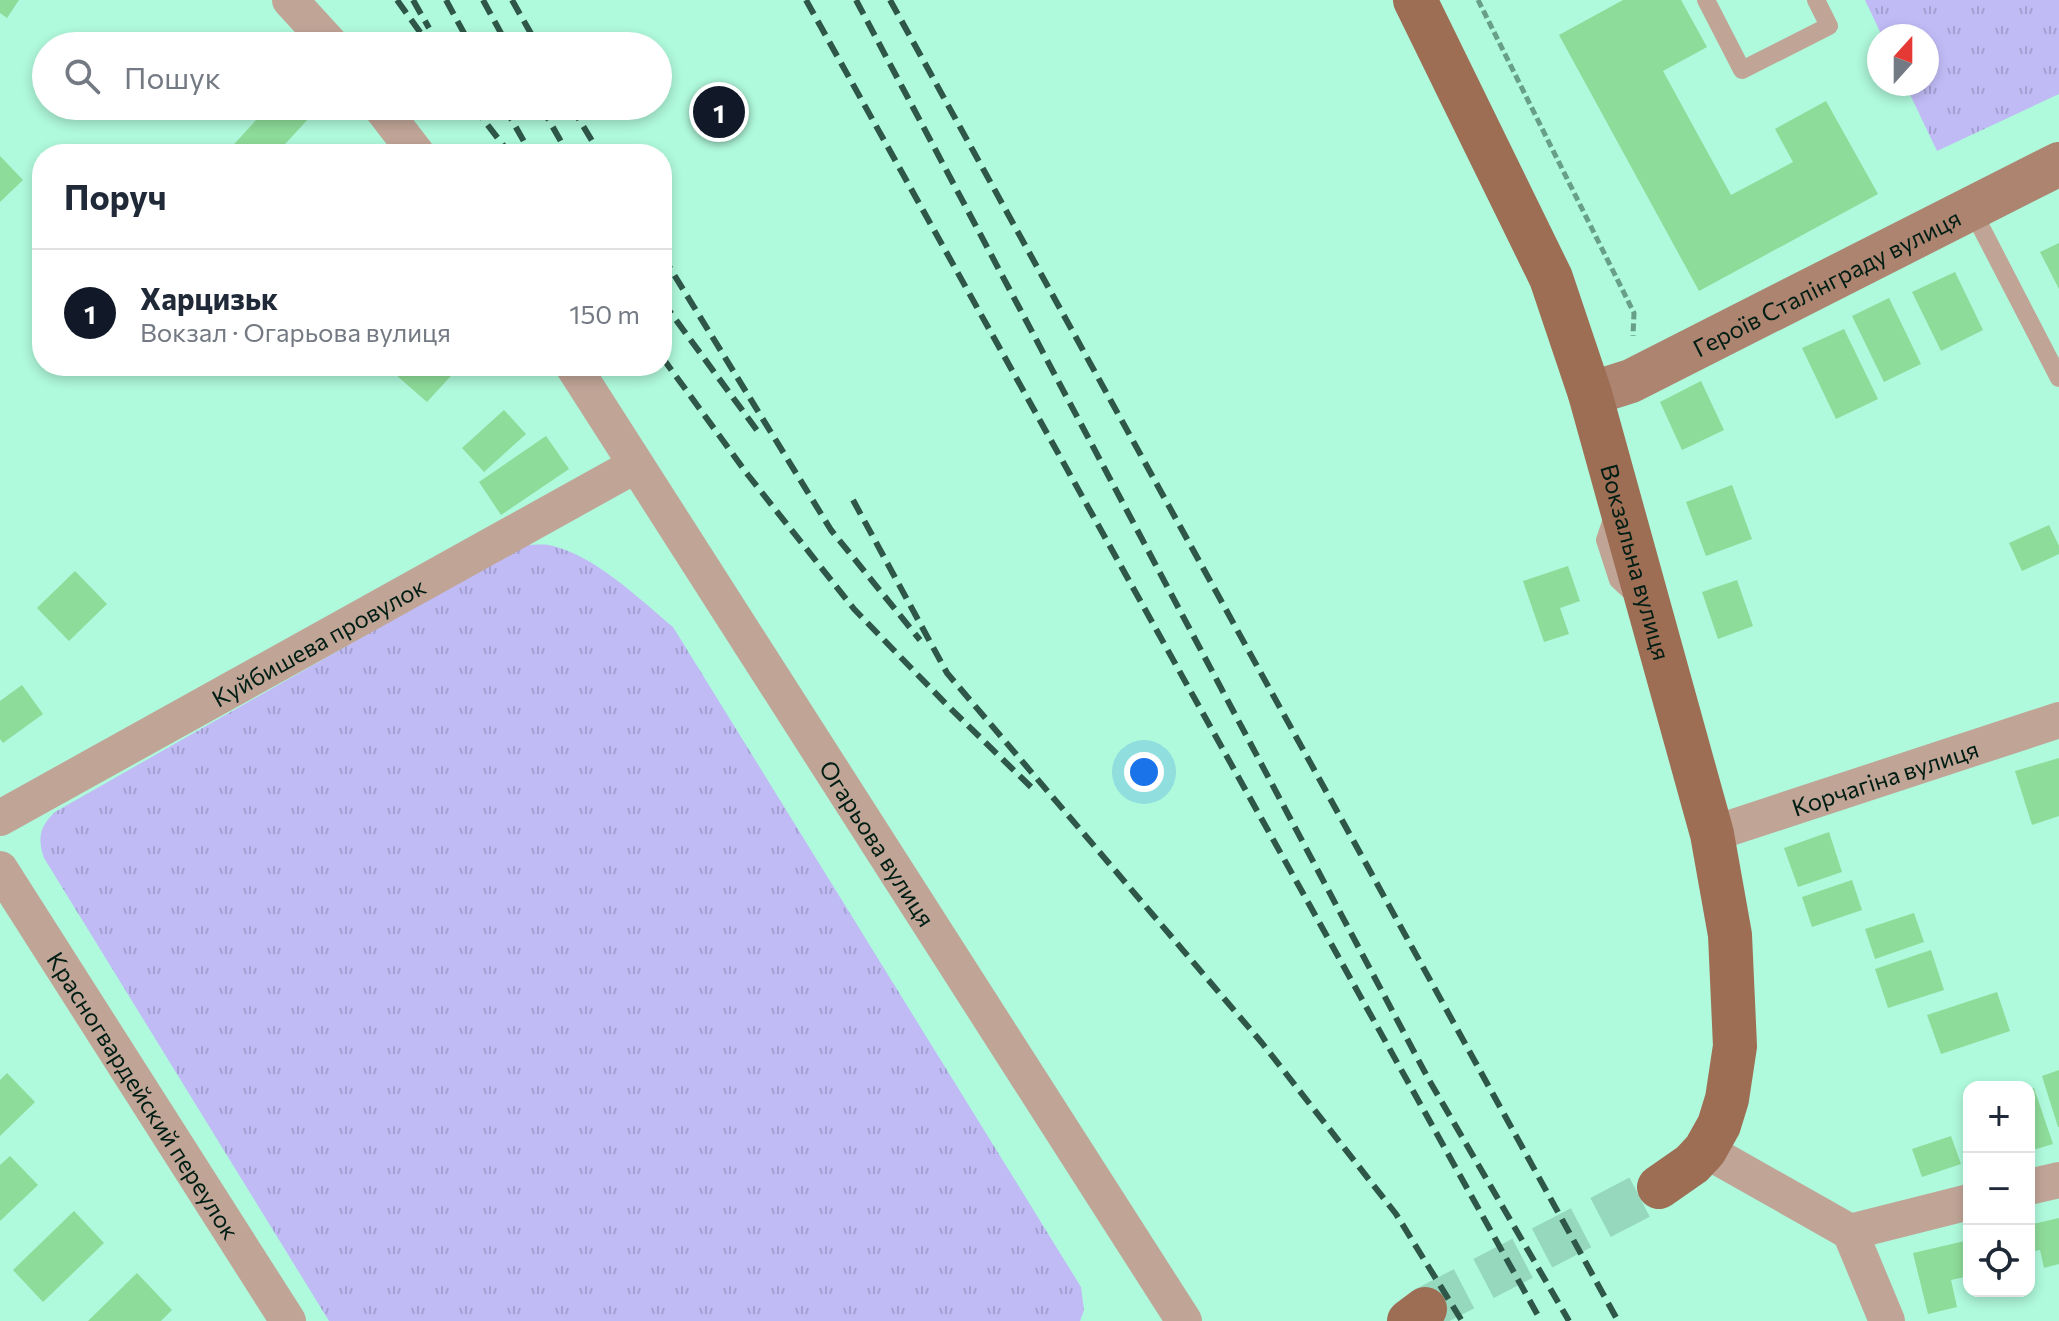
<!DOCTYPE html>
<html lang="uk">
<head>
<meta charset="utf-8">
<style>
	:root { --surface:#fff; --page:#f6f6f7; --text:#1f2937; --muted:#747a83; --line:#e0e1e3; --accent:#111827 }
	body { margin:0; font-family:Commissioner,sans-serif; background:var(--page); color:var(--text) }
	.controls { position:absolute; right:24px; bottom:24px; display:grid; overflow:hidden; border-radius:16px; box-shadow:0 4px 12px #0003 }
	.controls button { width:72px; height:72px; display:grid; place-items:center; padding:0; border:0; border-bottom:2px solid var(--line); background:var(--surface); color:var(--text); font:40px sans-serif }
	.compass { position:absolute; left:1867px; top:24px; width:72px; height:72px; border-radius:50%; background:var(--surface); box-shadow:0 4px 12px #0003; rotate:21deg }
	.you { position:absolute; left:1144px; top:772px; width:28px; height:28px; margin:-20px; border:6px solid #fff; border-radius:50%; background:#1a73e8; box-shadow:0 0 0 12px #1a73e833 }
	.badge { display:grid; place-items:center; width:52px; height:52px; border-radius:50%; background:var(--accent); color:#fff; font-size:26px; font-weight:700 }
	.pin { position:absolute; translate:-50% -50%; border:4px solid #fff; box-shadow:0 2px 8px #0006 }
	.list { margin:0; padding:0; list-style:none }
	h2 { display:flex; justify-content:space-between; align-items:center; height:104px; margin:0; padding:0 32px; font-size:34px }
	h2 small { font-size:26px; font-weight:400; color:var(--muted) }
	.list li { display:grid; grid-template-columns:52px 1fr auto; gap:24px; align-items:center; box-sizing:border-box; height:128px; padding:0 32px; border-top:2px solid var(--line) }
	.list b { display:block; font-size:30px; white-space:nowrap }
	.list p { margin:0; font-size:26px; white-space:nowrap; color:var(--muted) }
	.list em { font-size:26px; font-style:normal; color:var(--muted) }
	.icon { flex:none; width:44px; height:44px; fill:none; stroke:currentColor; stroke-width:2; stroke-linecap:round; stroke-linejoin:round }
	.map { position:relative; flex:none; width:2059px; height:1321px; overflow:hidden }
	.search { position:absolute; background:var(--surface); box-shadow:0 4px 12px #0003; left:32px; top:32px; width:640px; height:88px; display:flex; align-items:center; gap:20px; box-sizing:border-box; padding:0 28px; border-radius:44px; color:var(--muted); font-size:30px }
	.panel { position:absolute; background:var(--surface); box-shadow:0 4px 12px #0003; left:32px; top:144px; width:640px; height:232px; border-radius:32px }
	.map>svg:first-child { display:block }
</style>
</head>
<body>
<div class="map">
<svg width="2059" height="1321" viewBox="0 0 2059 1321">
	<defs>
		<pattern id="grass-tufts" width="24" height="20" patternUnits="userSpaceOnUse" patternTransform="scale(2)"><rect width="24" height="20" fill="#c0bbf5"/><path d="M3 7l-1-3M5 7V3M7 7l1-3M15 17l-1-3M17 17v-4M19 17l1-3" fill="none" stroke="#a3a0d1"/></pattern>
	</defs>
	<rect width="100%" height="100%" fill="#aff9dc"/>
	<g fill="url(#grass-tufts)">
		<polygon points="1865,0 2059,0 2059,94 1937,151 1905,84 1927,84 1927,36 1882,36"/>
		<path d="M524,545C532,545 541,544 549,545C595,555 638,598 673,627L1081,1287L1084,1310L1080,1321H329L44,858C37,838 40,826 55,812Z"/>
	</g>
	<g fill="#8edc99">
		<polygon points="0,0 19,0 7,18 0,13"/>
		<polygon points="1623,0 1681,0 1707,47 1663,71 1731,195 1793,162 1775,129 1826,101 1878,194 1699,291 1559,35"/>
		<polygon points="269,106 298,106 310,117 276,154 225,154"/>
		<polygon points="0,156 23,180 0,202"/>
		<polygon points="2059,243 2059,289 2040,252"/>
		<polygon points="1955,272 1983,330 1941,351 1912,292"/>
		<polygon points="1889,298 1921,364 1884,382 1852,316"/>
		<polygon points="1844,329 1878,399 1836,419 1802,348"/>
		<polygon points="404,366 460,366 427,402 396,375"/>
		<polygon points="1701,381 1724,430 1682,450 1660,402"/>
		<polygon points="504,410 526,434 484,472 462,448"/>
		<polygon points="546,436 569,469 501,515 479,482"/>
		<polygon points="1732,485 1752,539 1706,556 1686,502"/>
		<polygon points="2049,525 2059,546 2059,554 2022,571 2009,543"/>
		<polygon points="1568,566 1580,601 1560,608 1569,634 1544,642 1523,581"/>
		<polygon points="75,571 107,604 69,641 37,608"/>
		<polygon points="1737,580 1753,626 1718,639 1702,592"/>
		<polygon points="22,685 43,714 3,743 0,739 0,701"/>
		<polygon points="2059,758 2059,816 2032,825 2015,771"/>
		<polygon points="1829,832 1842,872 1798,887 1784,848"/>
		<polygon points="1852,880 1862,910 1812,927 1802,897"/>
		<polygon points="1914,913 1924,942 1875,959 1865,929"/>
		<polygon points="1931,950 1944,990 1888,1008 1875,969"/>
		<polygon points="1997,992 2010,1031 1941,1054 1927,1015"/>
		<polygon points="2059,1070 2059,1127 2058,1127 2042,1076"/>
		<polygon points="7,1073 35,1102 0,1136 0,1080"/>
		<polygon points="2034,1088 2053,1144 2029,1151 2029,1089"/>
		<polygon points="1951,1136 1961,1164 1922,1177 1912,1149"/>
		<polygon points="10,1156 38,1185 0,1221 0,1165"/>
		<polygon points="74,1211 104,1243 43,1302 13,1270"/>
		<polygon points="2059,1218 2059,1264 2044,1268 2040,1250 2029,1252 2029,1225"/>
		<polygon points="1969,1240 1969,1276 1951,1280 1957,1307 1928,1314 1913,1253"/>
		<polygon points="137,1273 172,1310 161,1321 88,1321"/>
	</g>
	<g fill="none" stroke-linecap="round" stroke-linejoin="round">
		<polyline stroke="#95d8be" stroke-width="44" stroke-dasharray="44 22" stroke-linecap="butt" points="1425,1309 1659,1187"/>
		<polyline stroke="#679f8a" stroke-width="5" stroke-dasharray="8 4" stroke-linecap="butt" points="1478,0 1634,313 1633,336"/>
		<g stroke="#c0a597" stroke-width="18">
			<polyline points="1706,0 1742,70 1829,26 1816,0"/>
			<polyline points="1971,208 2059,378"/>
			<polyline points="1613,516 1605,540 1618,580 1635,596"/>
		</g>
		<g stroke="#c0a597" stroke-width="36">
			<polyline points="290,0 332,46"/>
			<polyline points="380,106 417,154"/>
			<path id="s1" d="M573,366L1184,1321"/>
			<path id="s2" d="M0,818L636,465"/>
			<path id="s3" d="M1712,834L2059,720"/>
			<path id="s4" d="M0,869L288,1321"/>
			<polyline points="1705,1150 1850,1232 1887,1321"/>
			<polyline points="2029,1187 2059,1180"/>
			<polyline points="1850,1232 1969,1202"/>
		</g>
		<path stroke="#ac8470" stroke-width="44" id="s5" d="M1590,394L1631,381L2059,164"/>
		<g stroke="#9d6d54" stroke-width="44">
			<path id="s6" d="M1415,0L1551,278L1590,394L1712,834L1730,935L1735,1046L1727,1099L1719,1125L1705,1150L1692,1164L1659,1187"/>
			<polyline points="1409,1321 1425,1309"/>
		</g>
		<g stroke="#2e5749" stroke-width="6" stroke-dasharray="16 8" stroke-linecap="butt">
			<polyline points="397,0 430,46"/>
			<polyline points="413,0 429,28"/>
			<polyline points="446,0 471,46"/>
			<polyline points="483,0 508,46"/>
			<polyline points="512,0 538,46"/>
			<polyline points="806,0 1541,1321"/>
			<polyline points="856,0 1429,1080 1569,1321"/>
			<polyline points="890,0 1618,1321"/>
			<polyline points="473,106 510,154"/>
			<polyline points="504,106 531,154"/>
			<polyline points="541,106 568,154"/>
			<polyline points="571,106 600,154"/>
			<polyline points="662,255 831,530 920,640"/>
			<polyline points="662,301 759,433"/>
			<polyline points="662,357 748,475 854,609 946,704 1031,787"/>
			<polyline points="853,500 947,673 1262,1043 1396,1214 1462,1321"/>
		</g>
	</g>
	<g text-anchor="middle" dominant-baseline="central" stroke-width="8" stroke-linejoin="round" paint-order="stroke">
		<g font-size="24" fill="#001d14" stroke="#fff">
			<text stroke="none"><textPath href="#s5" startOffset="262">Героїв Сталінграду вулиця</textPath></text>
			<text stroke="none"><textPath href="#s6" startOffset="606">Вокзальна вулиця</textPath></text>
			<text stroke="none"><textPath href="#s2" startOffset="364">Куйбишева провулок</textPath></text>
			<text stroke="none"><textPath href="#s3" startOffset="182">Корчагіна вулиця</textPath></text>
			<text stroke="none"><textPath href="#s1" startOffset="566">Огарьова вулиця</textPath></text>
			<text stroke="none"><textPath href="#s4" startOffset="268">Красногвардейский переулок</textPath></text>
		</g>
	</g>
</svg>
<div class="controls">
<button>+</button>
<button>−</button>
<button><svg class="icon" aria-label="locate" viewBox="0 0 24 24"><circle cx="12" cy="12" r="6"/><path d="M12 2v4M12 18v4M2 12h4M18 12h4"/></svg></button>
</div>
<svg class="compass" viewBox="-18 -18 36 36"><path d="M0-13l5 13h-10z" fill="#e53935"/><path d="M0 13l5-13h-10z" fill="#747a83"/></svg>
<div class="you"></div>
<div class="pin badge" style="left:719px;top:112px">1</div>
<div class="search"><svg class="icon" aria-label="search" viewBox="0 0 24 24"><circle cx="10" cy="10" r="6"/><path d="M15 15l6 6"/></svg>Пошук</div>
<section class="panel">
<h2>Поруч<small></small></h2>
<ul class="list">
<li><span class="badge">1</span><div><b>Харцизьк</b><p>Вокзал · Огарьова вулиця</p></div><em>150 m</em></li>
</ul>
</section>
</div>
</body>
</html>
